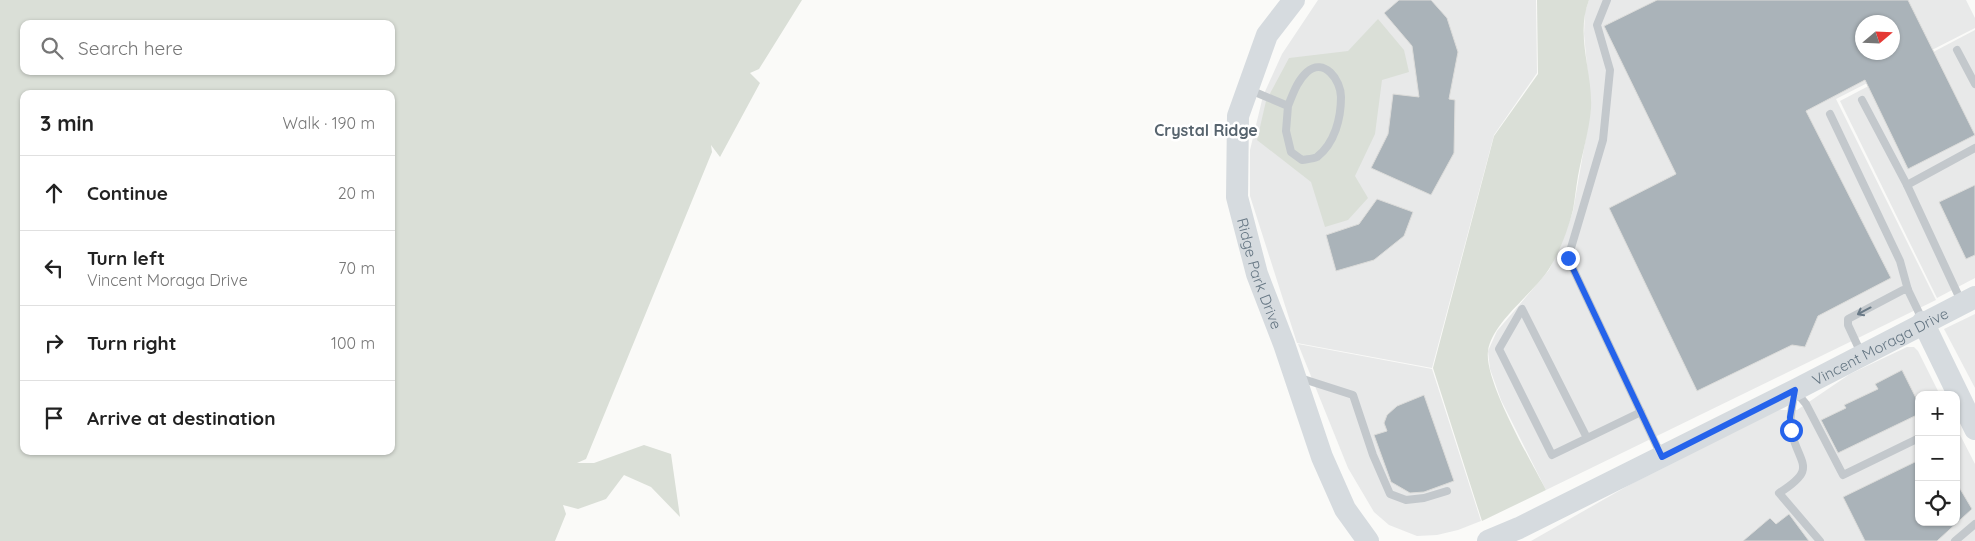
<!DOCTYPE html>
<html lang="en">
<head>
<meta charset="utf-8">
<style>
	:root { --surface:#fff; --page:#f2f2f2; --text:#222; --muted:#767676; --line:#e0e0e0 }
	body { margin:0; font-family:Quicksand,sans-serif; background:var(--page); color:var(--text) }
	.controls { position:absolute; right:15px; bottom:15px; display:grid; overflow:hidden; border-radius:10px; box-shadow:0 1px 4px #0004 }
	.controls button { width:45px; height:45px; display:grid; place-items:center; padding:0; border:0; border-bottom:1px solid var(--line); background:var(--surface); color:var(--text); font:25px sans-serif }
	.compass { position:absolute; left:1855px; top:15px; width:45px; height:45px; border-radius:50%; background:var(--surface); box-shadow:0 1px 4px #0004; rotate:71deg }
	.stop { position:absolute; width:15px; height:15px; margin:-11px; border:4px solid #2563eb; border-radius:50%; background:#fff }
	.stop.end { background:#2563eb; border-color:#fff; box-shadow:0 1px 5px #0008 }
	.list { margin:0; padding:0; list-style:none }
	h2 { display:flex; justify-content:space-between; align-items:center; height:65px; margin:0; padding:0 20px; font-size:21px }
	h2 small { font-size:16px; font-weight:400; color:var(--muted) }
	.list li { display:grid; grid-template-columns:32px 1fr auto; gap:15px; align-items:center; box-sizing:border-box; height:75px; padding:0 20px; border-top:1px solid var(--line) }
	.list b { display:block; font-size:19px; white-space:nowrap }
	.list p { margin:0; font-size:16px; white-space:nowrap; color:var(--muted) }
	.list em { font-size:16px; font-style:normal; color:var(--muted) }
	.icon { flex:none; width:28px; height:28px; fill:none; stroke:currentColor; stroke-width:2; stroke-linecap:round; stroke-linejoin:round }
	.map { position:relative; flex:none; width:1975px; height:541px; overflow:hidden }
	.search { position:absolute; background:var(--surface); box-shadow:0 1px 4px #0004; left:20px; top:20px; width:375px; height:55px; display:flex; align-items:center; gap:12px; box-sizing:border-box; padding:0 18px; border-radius:10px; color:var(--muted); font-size:19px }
	.panel { position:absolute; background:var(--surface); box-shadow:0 1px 4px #0004; left:20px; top:90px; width:375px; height:365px; border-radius:10px }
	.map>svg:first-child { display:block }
</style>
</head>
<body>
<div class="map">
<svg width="1975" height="541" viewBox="0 0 1975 541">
	<rect width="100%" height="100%" fill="#fafaf8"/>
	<g fill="#e8e9e9" fill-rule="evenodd">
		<polygon points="1318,0 1536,0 1537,73 1494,135 1432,368 1297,343 1250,196 1250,150 1263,96 1282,54"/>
		<path d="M1589,0H1966L1975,18V28L1836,99L1936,300L1546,490L1501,400L1490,369L1488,351L1497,331L1549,270L1561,245L1573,211L1591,108L1584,34L1585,12ZM1862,22H1892V52H1862Z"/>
		<polygon points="1975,30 1975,278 1937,298 1840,101"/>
		<polygon points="1975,314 1975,388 1944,329"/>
		<polygon points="1298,344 1432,369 1481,521 1458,530 1437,535 1417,536 1389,525 1374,512 1348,468"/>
		<polygon points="1907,347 1914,347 1918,351 1940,395 1919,395 1919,522 1956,522 1956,427 1975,464 1975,541 1531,541 1645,476 1778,410 1797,410 1850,374"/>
	</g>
	<g fill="#dadfd7" fill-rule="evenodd">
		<path d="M0,0H802L759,69L750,73L760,83L720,157L711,145L712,152L586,459L577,463H594L644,445L671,454L680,517L651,487L624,475L606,499L578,509L563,505L566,514L555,541H0ZM24,24H391V71H24ZM24,94H391V451H24Z"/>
		<path d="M1537,0H1589C1575,36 1593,72 1591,109C1589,131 1582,154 1578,176C1576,187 1575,199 1573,210C1568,229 1560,252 1549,269C1533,294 1492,322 1488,351C1484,381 1531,461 1546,490L1482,521L1433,368L1494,136L1538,74Z"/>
		<polygon points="1378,19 1404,50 1409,72 1382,80 1375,134 1355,176 1368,198 1348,220 1325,227 1311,182 1257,140 1266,101 1289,58 1348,51"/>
	</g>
	<g fill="#aab3b9" stroke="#dcdcda" fill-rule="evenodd">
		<polygon points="1399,0 1431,0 1447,18 1458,52 1449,99 1455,100 1454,153 1431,195 1371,168 1388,134 1393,94 1419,97 1412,46 1384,13"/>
		<path d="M1657,0H1908L1975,135L1908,169L1865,80L1806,111L1891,278L1818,316L1805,347L1792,345L1697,391L1609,208L1676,174L1604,26ZM1862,22H1892V52H1862Z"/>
		<polygon points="1975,185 1975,255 1966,259 1939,202"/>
		<polygon points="1377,199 1413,212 1404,236 1374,260 1336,271 1326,235 1359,224"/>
		<polygon points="1902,370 1919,404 1919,414 1838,453 1821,420 1846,408 1844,405 1878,389 1875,384"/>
		<polygon points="1424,395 1454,481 1424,492 1410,493 1391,482 1374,435 1387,431 1384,423 1387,415 1397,406"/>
		<polygon points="1919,460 1919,522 1956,522 1956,482 1972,509 1937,541 1865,541 1843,497"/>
		<polygon points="1789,514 1809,541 1743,541 1770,518 1776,524"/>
	</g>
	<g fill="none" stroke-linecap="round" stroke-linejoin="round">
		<g stroke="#c3c8cc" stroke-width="8">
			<polyline points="1607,0 1597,25 1610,70 1603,140 1568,258 1661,455"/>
			<polyline points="1957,50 1975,84"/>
			<path d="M1250,90L1288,106L1286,131L1291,152L1302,160C1307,159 1313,159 1317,157C1335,143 1341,118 1341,97C1341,80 1324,57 1307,72C1297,81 1293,94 1288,106"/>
			<polyline points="1862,100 1907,185"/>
			<polyline points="1830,114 1900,261 1908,290 1922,319"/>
			<polyline points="1961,301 1907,185 1975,148"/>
			<polyline points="1861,353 1848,325 1848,319 1903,290 1908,290"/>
			<polyline points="1300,378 1353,395 1373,455 1390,494 1406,500 1424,498 1447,491"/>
			<polyline points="1796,392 1806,404 1843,475 1919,438"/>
			<path d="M1794,395C1792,407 1789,419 1791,431C1800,466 1818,468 1779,493L1820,541"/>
			<polyline points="1587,438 1522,309 1499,349 1552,455 1641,412"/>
			<polyline points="1955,541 1975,524"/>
		</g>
		<g stroke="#d6dbdf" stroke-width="22">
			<path id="s1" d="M1294,0L1267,35L1238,116L1237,197L1257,274L1284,344L1322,457L1345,509L1368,541"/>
			<polyline points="1923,322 1975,429"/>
			<path id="s2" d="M1488,541L1519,528L1795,390L1975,297"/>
		</g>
	</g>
	<defs><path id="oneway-shaft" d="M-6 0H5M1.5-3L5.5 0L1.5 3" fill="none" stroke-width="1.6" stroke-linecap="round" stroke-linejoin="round" transform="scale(1.25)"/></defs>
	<use stroke="#6a7a87" href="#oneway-shaft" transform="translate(1864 311) rotate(152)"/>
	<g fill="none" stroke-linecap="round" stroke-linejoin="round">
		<polyline stroke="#2563eb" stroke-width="6" points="1568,258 1662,457 1795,390 1790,417 1791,430"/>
	</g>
	<g text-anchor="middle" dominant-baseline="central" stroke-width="5" stroke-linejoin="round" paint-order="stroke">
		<g font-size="15" fill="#657683" stroke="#fff">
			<text stroke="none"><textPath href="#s1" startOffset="291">Ridge Park Drive</textPath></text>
			<text stroke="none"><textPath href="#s2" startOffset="438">Vincent Moraga Drive</textPath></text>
		</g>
		<g font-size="16" font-weight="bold" fill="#57646e" stroke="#fff">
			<text x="1206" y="130">Crystal Ridge</text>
		</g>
	</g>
</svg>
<div class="controls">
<button>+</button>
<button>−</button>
<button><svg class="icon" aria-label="locate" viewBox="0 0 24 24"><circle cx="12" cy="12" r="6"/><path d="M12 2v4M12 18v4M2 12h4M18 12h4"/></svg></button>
</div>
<svg class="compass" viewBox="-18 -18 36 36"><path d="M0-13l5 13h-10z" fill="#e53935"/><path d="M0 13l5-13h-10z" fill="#767676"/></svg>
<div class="stop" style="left:1791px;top:430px"></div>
<div class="stop end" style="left:1568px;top:258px"></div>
<div class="search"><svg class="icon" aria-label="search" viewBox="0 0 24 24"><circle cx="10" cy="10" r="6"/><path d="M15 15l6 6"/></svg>Search here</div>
<section class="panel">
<h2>3 min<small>Walk · 190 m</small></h2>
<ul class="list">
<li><svg class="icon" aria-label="ahead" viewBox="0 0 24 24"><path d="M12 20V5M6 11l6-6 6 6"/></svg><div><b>Continue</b></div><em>20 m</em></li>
<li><svg class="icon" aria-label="left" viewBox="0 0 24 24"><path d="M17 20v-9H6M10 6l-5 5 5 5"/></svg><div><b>Turn left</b><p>Vincent Moraga Drive</p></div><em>70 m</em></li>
<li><svg class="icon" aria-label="right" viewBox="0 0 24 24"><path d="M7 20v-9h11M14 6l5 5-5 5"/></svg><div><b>Turn right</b></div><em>100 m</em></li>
<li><svg class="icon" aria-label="arrive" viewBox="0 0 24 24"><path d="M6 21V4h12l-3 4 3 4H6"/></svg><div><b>Arrive at destination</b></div></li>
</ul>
</section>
</div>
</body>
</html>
